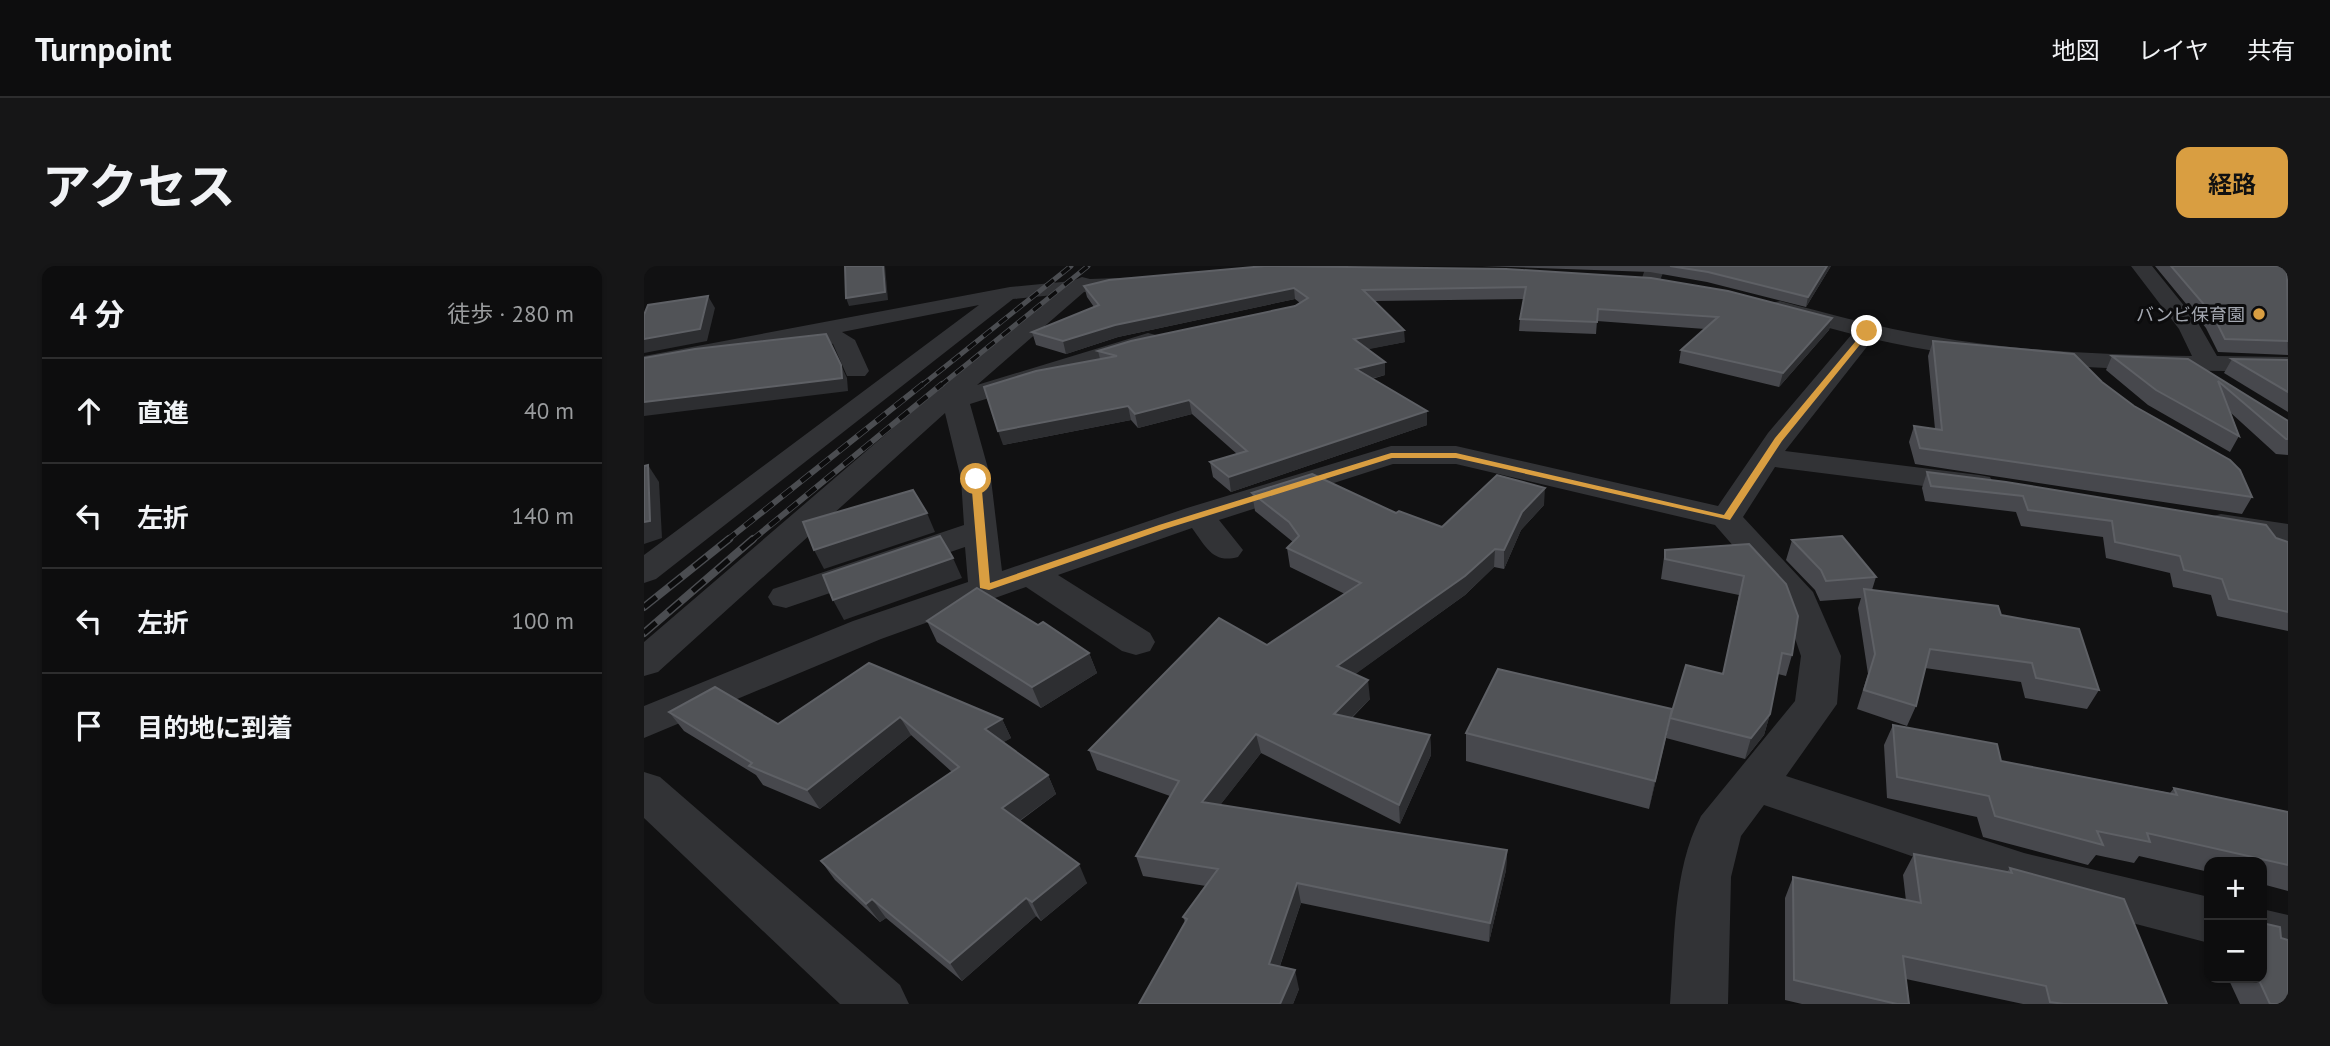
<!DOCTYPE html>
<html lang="ja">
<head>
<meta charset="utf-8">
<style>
	:root { --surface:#0d0d0e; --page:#161617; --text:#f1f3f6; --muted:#9a9c9e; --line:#2d2d2e; --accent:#d99e41 }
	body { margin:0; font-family:"PT Sans","Noto Sans JP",sans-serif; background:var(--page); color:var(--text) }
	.controls { position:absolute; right:21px; bottom:21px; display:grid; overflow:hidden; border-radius:14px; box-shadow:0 2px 5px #0004 }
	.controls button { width:63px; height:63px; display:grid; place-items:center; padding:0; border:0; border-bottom:2px solid var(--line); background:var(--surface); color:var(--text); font:35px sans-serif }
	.stop { position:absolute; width:21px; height:21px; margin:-16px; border:5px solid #d99e41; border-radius:50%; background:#fff }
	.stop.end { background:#d99e41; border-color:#fff; box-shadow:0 2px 7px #0008 }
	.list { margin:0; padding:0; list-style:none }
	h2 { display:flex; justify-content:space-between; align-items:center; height:91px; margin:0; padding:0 28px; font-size:30px }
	h2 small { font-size:23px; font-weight:400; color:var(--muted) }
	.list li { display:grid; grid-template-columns:46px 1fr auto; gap:21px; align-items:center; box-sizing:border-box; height:105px; padding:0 28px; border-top:2px solid var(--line) }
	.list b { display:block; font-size:26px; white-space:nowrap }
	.list em { font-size:23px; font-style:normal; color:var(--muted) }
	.icon { flex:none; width:38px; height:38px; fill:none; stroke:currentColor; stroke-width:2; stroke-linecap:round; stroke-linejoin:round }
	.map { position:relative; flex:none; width:1644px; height:738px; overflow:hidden; border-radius:14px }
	header { display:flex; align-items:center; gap:42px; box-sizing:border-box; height:98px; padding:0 35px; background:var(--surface); border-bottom:2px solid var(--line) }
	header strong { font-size:33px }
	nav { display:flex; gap:38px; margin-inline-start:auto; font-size:24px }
	.intro { display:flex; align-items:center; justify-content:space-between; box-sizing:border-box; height:168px; padding:0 42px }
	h1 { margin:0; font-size:49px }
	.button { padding:18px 32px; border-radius:14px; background:var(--accent); color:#111; font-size:24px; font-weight:700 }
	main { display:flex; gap:42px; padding:0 42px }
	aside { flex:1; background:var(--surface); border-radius:14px; box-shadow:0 2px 5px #0004 }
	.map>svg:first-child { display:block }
</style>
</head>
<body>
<header>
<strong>Turnpoint</strong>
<nav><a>地図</a><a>レイヤ</a><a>共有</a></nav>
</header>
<div class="intro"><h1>アクセス</h1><a class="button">経路</a></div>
<main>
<aside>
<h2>4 分<small>徒歩 · 280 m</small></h2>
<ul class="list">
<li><svg class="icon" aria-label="ahead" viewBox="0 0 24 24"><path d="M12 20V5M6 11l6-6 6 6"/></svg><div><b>直進</b></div><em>40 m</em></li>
<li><svg class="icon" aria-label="left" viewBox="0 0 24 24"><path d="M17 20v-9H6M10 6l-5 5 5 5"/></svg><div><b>左折</b></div><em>140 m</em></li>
<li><svg class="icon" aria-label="left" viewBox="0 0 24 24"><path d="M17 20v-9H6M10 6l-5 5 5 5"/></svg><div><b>左折</b></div><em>100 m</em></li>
<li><svg class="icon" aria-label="arrive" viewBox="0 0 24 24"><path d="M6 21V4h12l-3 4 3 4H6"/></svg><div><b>目的地に到着</b></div></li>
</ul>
</aside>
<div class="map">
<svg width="1644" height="738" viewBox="0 0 1644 738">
	<rect width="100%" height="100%" fill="#111112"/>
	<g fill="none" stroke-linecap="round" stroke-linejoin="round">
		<g fill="#323336" fill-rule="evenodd">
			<polygon points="1002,0 1022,0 1014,19 1007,21 997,15"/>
			<path d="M1487,0H1508L1554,57L1573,90L1644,91V105C1505,105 1365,104 1229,73L1141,185L1335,209L1346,211L1350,218L1346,225L1335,227L1131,201L1099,251L1169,326L1197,390L1193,438L1142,510L1380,587L1565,631V677L1380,629L1120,539L1097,570L1087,611L1084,738H1026C1031,676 1028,606 1057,550L1151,435L1157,390L1139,337L1071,259L812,198H749L575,254L599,284L594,291C569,298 562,281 548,262L414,309L506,367L511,376L506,385L492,389L478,385L382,321L237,373L0,472V440L209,355L324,316L321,281L142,342L129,339L124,331L129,323L320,259L317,213L301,147L14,406L0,410V376L256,156L410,29L369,33L12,313L0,317V289L335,39L198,66L211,74L225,105L221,110H203L189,78L171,71L0,104V90L366,21L428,15L438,11L446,13L502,11L505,15L502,19L440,26L333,119L504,67L512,69L516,74L512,79L326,138L347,213L358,305L543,242L747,180H812L1074,240L1124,167L1208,68L1128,47L1125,42L1128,37L1136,35C1186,48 1236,62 1287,70C1373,85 1461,89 1548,90L1535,63Z"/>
			<polygon points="1577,248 1644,258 1644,278 1565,265 1561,258 1565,251"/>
			<polygon points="0,506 16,511 256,719 265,738 196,738 0,552"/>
			<polygon points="1618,643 1644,649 1644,697 1618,691"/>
		</g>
		<g stroke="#4b4d51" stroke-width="5">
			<g id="rail-far2">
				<polyline points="277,120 427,0"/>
				<polyline points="296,120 444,0"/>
			</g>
		</g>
		<g stroke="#4b4d51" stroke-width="6">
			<g id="rail-far1">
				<polyline points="82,275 279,118"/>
				<polyline points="107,275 298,118"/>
			</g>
		</g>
		<g stroke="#4b4d51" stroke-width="8">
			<g id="rail">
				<polyline points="0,341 85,273"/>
				<polyline points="0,367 109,273"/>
			</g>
		</g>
		<use href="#rail-far2" stroke="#0c0c0d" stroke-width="3.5" stroke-dasharray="10" stroke-linecap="butt"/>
		<use href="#rail-far1" stroke="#0c0c0d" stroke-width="4.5" stroke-dasharray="12" stroke-linecap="butt"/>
		<use href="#rail" stroke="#0c0c0d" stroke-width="5" stroke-dasharray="16" stroke-linecap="butt"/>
	</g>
	<g fill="#47484d">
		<polygon points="838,0 1187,0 1162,41 1063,16 1006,6"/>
		<polygon points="1511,0 1643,0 1644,89 1574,86 1562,62"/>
		<polygon points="862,3 1188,52 1185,64 1135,121 1035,97 1037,84 1061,63 953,55 952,68 875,65 876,53 880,33 731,35 761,76 723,83 741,109 728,113 783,145 783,159 587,226 569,211 566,196 593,188 548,148 494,162 487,154 359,179 456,93 454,85 651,40 656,37 651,33 474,71 422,88 392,79 388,66 450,41 443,31 440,20"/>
		<polygon points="1289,75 1458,116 1608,231 1598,248 1271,198 1265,176 1270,160 1291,163 1284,90"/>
		<polygon points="1468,90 1544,93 1644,155 1644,189 1632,188 1587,147 1595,170 1586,186 1504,139 1462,104"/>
		<polygon points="1588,93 1644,94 1644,146 1580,107"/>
		<polygon points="1283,206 1632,272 1644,276 1644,365 1573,350 1567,329 1529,321 1526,307 1462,292 1459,271 1377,260 1372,246 1281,235 1278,222"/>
		<polygon points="608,227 752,247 798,261 900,239 877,264 860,303 850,301 821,329 711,408 726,433 708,452 786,469 787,489 756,558 617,487 576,539 863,584 862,604 845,676 657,637 636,700 655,723 649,738 495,738 541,656 539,651 562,620 499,610 492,590 526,530 453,504 445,484 623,379 701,328 646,301 643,282 649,276 611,245"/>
		<polygon points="1148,274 1232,311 1228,324 1357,349 1455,424 1443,443 1381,432 1377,416 1281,402 1272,440 1263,460 1213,443 1224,408 1214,342 1217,332 1176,335 1171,324 1142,294"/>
		<polygon points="1105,278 1148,389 1142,410 1134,408 1126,448 1120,469 1101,493 1022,472 1026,452 1079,408 1095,329 1017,313 1021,284"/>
		<polygon points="283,355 394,359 445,387 453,407 397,442 293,376"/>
		<polygon points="225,397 358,453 367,472 359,476 404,509 412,528 376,555 443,617 397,655 392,650 318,715 242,652 236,656 191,614 177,595 308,506 267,469 176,543 119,519 112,509 40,465 25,446 134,458"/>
		<polygon points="1249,459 1357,495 1526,527 1530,522 1644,546 1644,625 1618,618 1618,596 1565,596 1565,606 1495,590 1490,597 1452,589 1444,599 1339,571 1333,551 1243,532 1240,479"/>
		<polygon points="822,467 1022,471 1005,543 822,495"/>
		<polygon points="1270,588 1363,606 1366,602 1523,738 1379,738 1262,713 1265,738 1158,738 1141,734 1141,632 1149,611 1262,635 1259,609"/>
		<polygon points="1584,712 1618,712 1644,738 1596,738"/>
	</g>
	<g fill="#2d2e31">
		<polygon points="239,0 241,0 244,34 205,40 202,32"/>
		<polygon points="1183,0 1187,0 1162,41 1164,31"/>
		<polygon points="650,22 651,33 474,71 422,88 419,75 471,59"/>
		<polygon points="64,30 71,42 63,75 0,87 0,73"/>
		<polygon points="1188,52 1185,64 1135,121 1139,107"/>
		<polygon points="760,64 761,76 711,86 710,73"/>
		<polygon points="741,96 741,109 713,116 712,103"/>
		<polygon points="197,99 203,112 204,125 0,150 0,136"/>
		<polygon points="545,134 548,148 494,162 491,148"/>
		<polygon points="484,140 487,154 359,179 354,165"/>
		<polygon points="783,145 783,159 587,226 585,211"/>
		<polygon points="4,199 15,216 18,272 0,278 0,256"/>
		<polygon points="901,222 900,239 877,264 860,303 860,284 878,246"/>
		<polygon points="283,247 291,266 180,303 170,284"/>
		<polygon points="851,283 850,301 821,329 695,420 693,400"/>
		<polygon points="309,292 318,312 200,354 189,334"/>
		<polygon points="445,387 453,407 397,442 388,421"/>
		<polygon points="724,414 726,433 692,467 690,448"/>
		<polygon points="1028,443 1022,471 1005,543 1011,515"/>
		<polygon points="1126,448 1120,469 1101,493 1107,472"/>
		<polygon points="256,451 267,469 176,543 163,524"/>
		<polygon points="358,453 367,472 350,482 341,463"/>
		<polygon points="612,468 617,487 563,556 558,536"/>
		<polygon points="786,469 787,489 756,558 755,539"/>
		<polygon points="404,509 412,528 368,560 358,542"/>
		<polygon points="863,584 862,604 845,676 846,657"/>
		<polygon points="435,598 443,617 397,655 388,636"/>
		<polygon points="653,617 657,637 630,717 625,698"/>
		<polygon points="382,632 392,650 318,715 306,697"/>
		<polygon points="228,633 242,652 236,656 222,638"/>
		<polygon points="651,704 655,723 649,738 636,738"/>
	</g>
	<g fill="#515357" stroke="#5e6065" stroke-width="2">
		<polygon points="201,0 239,0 241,26 202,32"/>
		<polygon points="621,0 862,3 1007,12 1084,25 1188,52 1139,107 1037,84 1074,51 954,43 953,56 876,53 882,21 719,24 760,64 710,73 741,96 712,103 783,145 585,211 566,196 603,185 545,134 491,148 484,140 354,165 340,121 392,105 473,90 454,85 487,75 651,40 664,32 650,22 471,59 419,75 388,66 455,39 440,20 465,14"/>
		<polygon points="1026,0 1183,0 1164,31 1064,6"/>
		<polygon points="1527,0 1643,0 1644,75 1581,73 1569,49"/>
		<polygon points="64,30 56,63 0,73 0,49 4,39"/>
		<polygon points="182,68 197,99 198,112 0,136 0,92 51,83"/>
		<polygon points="1289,75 1430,88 1458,116 1490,140 1586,194 1596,204 1608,231 1276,182 1270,160 1298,164"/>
		<polygon points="1468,90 1544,93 1644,155 1644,173 1642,173 1574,115 1595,170 1512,124"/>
		<polygon points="1588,93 1644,94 1644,126"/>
		<polygon points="4,199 6,255 0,256 0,200"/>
		<polygon points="1283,206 1362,216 1622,259 1632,272 1644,276 1644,346 1585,333 1578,313 1540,304 1536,290 1471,276 1468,255 1384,244 1379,230 1287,220"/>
		<polygon points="668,208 752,247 755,245 798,261 853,209 901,222 878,246 860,284 851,283 821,310 693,400 724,414 690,448 786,469 755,539 612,468 558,536 863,584 846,657 653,617 625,698 651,704 636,738 495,738 543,653 539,651 574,603 492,590 535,515 445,484 575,352 623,379 717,317 643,282 655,270 645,256 608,227"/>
		<polygon points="269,224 283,247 170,284 159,256"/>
		<polygon points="296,270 309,292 189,334 179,309"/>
		<polygon points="1198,270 1232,311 1182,315 1177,304 1148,274"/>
		<polygon points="1105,278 1142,318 1154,350 1148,389 1138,387 1126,448 1107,472 1026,452 1042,399 1079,408 1100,310 1021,293 1021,284"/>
		<polygon points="333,322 394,359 399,356 445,387 388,421 283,355"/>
		<polygon points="1220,323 1354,340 1357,349 1435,363 1455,424 1392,412 1388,397 1286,383 1272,440 1220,424 1231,388"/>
		<polygon points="225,397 358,453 341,463 404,509 358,542 435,598 388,636 382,632 306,697 228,633 222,638 177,595 315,501 256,451 163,524 105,500 108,497 25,446 71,421 134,458"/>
		<polygon points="854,403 1028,443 1011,515 822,467"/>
		<polygon points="1249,459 1353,478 1357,495 1533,529 1530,522 1644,546 1644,599 1503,567 1506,576 1453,565 1459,579 1351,550 1345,530 1253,511"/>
		<polygon points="1270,588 1368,607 1366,602 1480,633 1523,738 1420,738 1406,736 1402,720 1259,690 1265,738 1253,738 1150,714 1149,611 1277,637"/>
		<polygon points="1618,657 1636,661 1637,672 1644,674 1644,738 1626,738 1614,712 1618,712"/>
	</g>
	<polygon fill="#d99e41" points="1221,64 1227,65 1138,175 1086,254 812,192 748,192 521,263 345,324 336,322 327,213 332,210 337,213 346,317 515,259 747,187 812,187 1080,249 1131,172"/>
	<circle fill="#d99e41" stroke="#0c0c0d" stroke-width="2.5" cx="1615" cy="48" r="7"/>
	<g text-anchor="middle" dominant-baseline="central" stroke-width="6" stroke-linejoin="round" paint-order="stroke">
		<g font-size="18" fill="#a4a8b1" stroke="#0c0c0d" text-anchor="end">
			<text x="1601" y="48">バンビ保育園</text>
		</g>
	</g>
</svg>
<div class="controls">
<button>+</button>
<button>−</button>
</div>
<div class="stop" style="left:332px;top:213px"></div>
<div class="stop end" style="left:1223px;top:65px"></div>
</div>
</main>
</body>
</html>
